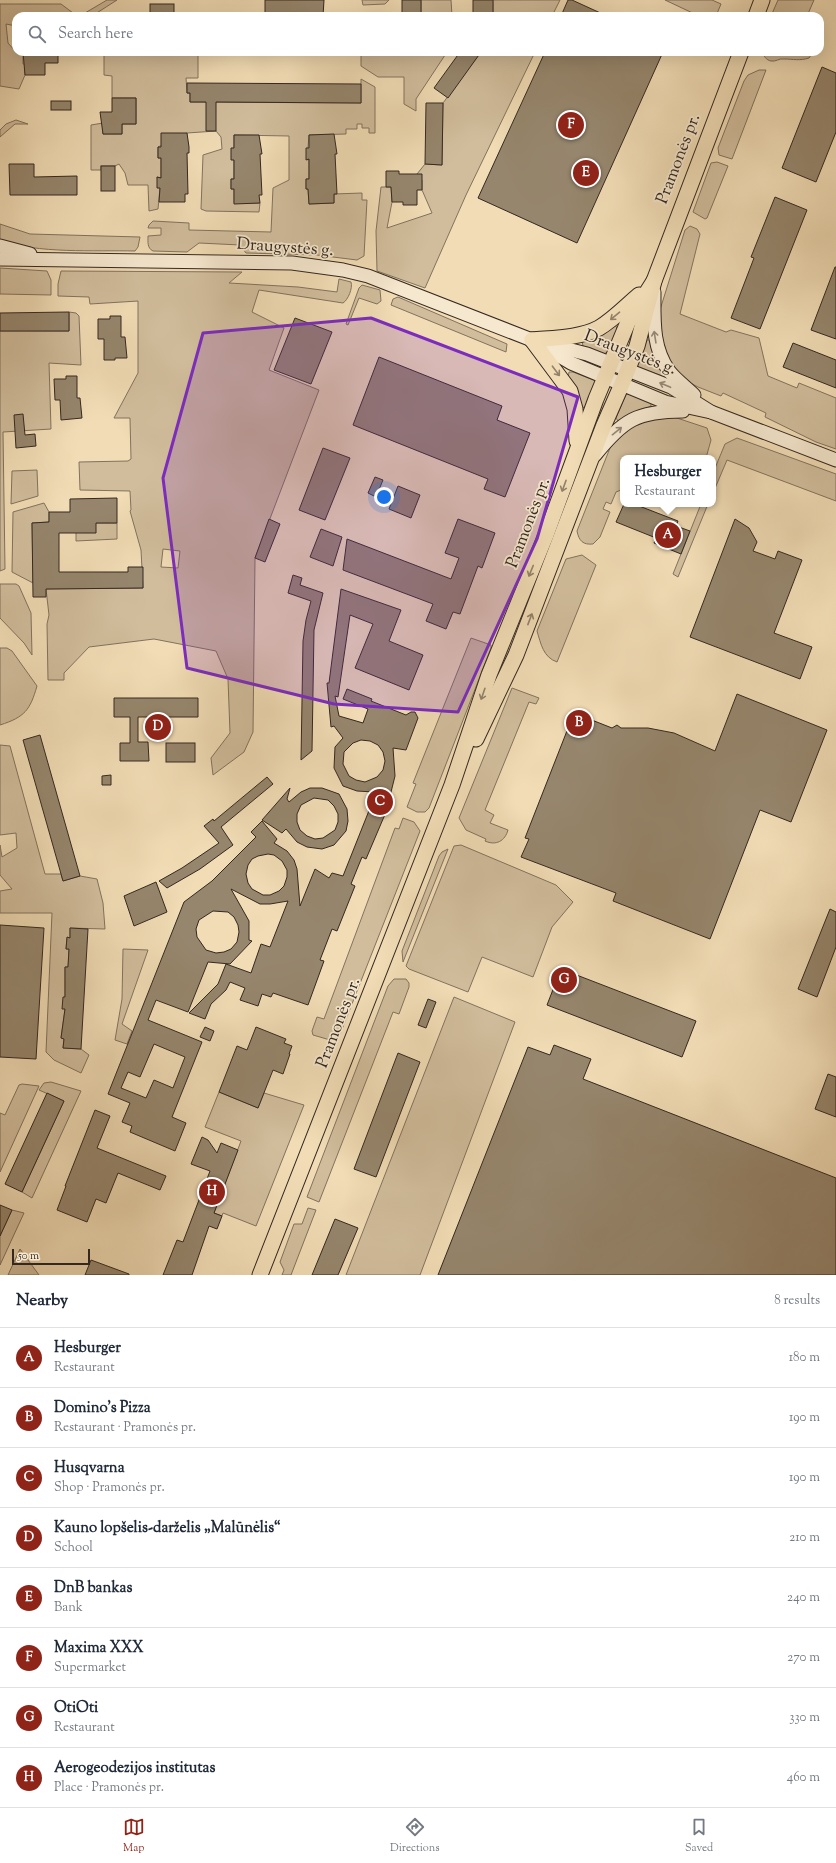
<!DOCTYPE html>
<html lang="en">
<head>
<meta charset="utf-8">
<style>
	:root { --surface:#fff; --page:#f2f2f3; --text:#1f2937; --muted:#747a83; --line:#e0e1e3; --accent:#8f2418 }
	body { margin:0; font-family:"Sorts Mill Goudy",serif; background:var(--page); color:var(--text) }
	.scale { position:absolute; left:12px; bottom:10px; width:78px; box-sizing:border-box; padding-left:4px; border:2px solid #342820; border-top:0; font-size:11px; line-height:14px; white-space:nowrap; color:#342820; -webkit-text-stroke:3px #f6e8cf; paint-order:stroke }
	.you { position:absolute; left:384px; top:497px; width:14px; height:14px; margin:-10px; border:3px solid #fff; border-radius:50%; background:#1a73e8; box-shadow:0 0 0 6px #1a73e833 }
	.badge { display:grid; place-items:center; width:26px; height:26px; border-radius:50%; background:var(--accent); color:#fff; font-size:13px; font-weight:700 }
	.pin { position:absolute; translate:-50% -50%; border:2px solid #fff; box-shadow:0 1px 4px #0006 }
	.popup { position:absolute; left:620px; top:455px; width:96px; height:52px; box-sizing:border-box; display:grid; place-content:center; border-radius:8px; background:var(--surface); filter:drop-shadow(0 1px 3px #0005); font-size:13px; white-space:nowrap; color:var(--muted) }
	.popup b { font-size:15px; color:var(--text) }
	.popup::after { content:''; position:absolute; left:50%; top:100%; margin-left:-8px; border:8px solid transparent; border-top-color:var(--surface) }
	.list { margin:0; padding:0; list-style:none }
	h2 { display:flex; justify-content:space-between; align-items:center; height:52px; margin:0; padding:0 16px; font-size:17px }
	h2 small { font-size:13px; font-weight:400; color:var(--muted) }
	.list li { display:grid; grid-template-columns:26px 1fr auto; gap:12px; align-items:center; box-sizing:border-box; height:60px; padding:0 16px; border-top:1px solid var(--line) }
	.list b { display:block; font-size:15px; white-space:nowrap }
	.list p { margin:0; font-size:13px; white-space:nowrap; color:var(--muted) }
	.list em { font-size:13px; font-style:normal; color:var(--muted) }
	.icon { flex:none; width:22px; height:22px; fill:none; stroke:currentColor; stroke-width:2; stroke-linecap:round; stroke-linejoin:round }
	.map { position:relative; flex:none; width:836px; height:1275px; overflow:hidden }
	.search { position:absolute; background:var(--surface); box-shadow:0 4px 16px #0002; left:12px; right:12px; top:12px; height:44px; display:flex; align-items:center; gap:10px; box-sizing:border-box; padding:0 14px; border-radius:12px; color:var(--muted); font-size:15px }
	.sheet { height:532px; background:var(--surface) }
	nav { display:flex; justify-content:space-around; align-items:center; box-sizing:border-box; height:56px; border-top:1px solid var(--line); background:var(--surface); font-size:11px; color:var(--muted) }
	nav a { display:grid; justify-items:center; gap:2px }
	nav .on { color:var(--accent) }
	.map>svg:first-child { display:block }
</style>
</head>
<body>
<div class="map">
<svg width="836" height="1275" viewBox="0 0 836 1275">
	<rect width="100%" height="100%" fill="#f1dcb5"/>
	<filter id="stains"><feTurbulence type="fractalNoise" baseFrequency=".005" numOctaves="4"/><feColorMatrix values="0 0 0 0 .2 0 0 0 0 .09 0 0 0 0 .02 0 0 0 .5 -.17"/></filter>
	<radialGradient id="worn" r=".72"><stop offset=".6" stop-color="#630" stop-opacity="0"/><stop offset="1" stop-color="#630" stop-opacity=".3"/></radialGradient>
	<g fill="#d1bd9c" stroke="#82725e" fill-rule="evenodd">
		<polygon points="107,0 117,0 92,16 87,16 85,13"/>
		<polygon points="362,0 389,0 385,4 363,5"/>
		<polygon points="421,0 451,0 452,16 421,16"/>
		<polygon points="493,0 560,0 552,16 493,16"/>
		<polygon points="665,0 712,0 721,4 716,16 699,16"/>
		<polygon points="778,0 814,0 807,16 771,16"/>
		<polygon points="0,4 61,4 77,16 16,16 16,26 6,24 8,43 16,52 23,52 23,64 25,64 25,75 19,89 0,86"/>
		<path d="M96,52H127L128,54H181L184,52H198V78H186L187,93H190V102L361,103V79L375,87V133H369V128H362V124H357V129H346V134L309,135L307,160L309,159V179H306V189H308L309,204L334,203V194L362,193V200H367L364,256L357,260L317,255L246,253L240,245L199,243L187,252L153,251C147,248 148,242 148,236L161,235V228H148L149,225L153,221L189,223V230L271,232L273,188L289,180V136L234,135V179H231V189H234V203H260L259,212L206,211L201,209L203,155L222,149L221,137L216,131L187,133L158,147V158H161V178L157,177L160,188L158,209L149,211L148,185H128L125,173L119,164L115,166H101V170H91V125L103,123V134H122V124H136V98H112V76L104,75V55L96,54Z"/>
		<polygon points="386,52 447,52 416,99 416,111 404,104 404,77 378,77 361,66 361,53"/>
		<polygon points="481,52 535,52 466,195 425,288 377,271 376,231 381,187 391,187 392,202 387,228 432,213 422,190 422,180 417,174 425,164 442,165 443,103"/>
		<path d="M762,52H813L809,58C800,61 793,59 784,59C779,58 776,62 771,61C766,60 764,56 762,52Z"/>
		<polygon points="759,70 766,70 732,159 719,155 718,148 744,81 748,75"/>
		<polygon points="16,120 28,124 15,124 0,137 0,130 6,124"/>
		<polygon points="717,162 728,166 707,218 705,219 693,212 711,163"/>
		<path d="M0,224L30,234L140,237L138,247L135,251C95,250 37,254 0,240Z"/>
		<polygon points="690,226 697,229 700,234 680,314 726,332 731,330 759,338 768,376 797,388 799,383 836,398 836,449 816,442 765,417 766,413 723,393 721,396 698,387 684,380 672,366 661,341 659,313 685,230"/>
		<polygon points="0,268 47,271 51,280 51,295 0,294"/>
		<path d="M61,271L242,272L229,283L298,287L337,292L339,279L351,282C353,288 348,300 343,303L259,290L252,312L284,328L269,370L319,390L255,558L253,732L244,752L213,775L211,758L230,733L228,679L216,651L154,639L89,647L64,673V680H48L47,624L49,615L46,589L143,588L141,550L130,511L131,510L130,491L80,490L79,462L128,461L131,459L130,418H114L138,373V301L90,304L89,297L58,296V284ZM163,549L180,551L178,568L161,567Z"/>
		<polygon points="362,285 380,290 381,301 377,304 359,298 348,325 346,324 359,288"/>
		<polygon points="398,297 507,344 506,352 391,305 393,299"/>
		<polygon points="69,312 76,313 79,316 81,365 49,363 51,429 3,432 5,569 0,571 0,331 69,331"/>
		<polygon points="612,325 616,326 617,329 608,352 603,354 583,346 582,341"/>
		<polygon points="647,340 650,340 664,374 662,376 638,367 637,364"/>
		<polygon points="569,372 573,372 596,381 586,407 582,408 568,378"/>
		<polygon points="626,394 630,394 651,403 651,406 618,421 616,418"/>
		<path d="M674,417L707,428L711,440L706,458H623V486L621,490L616,492L611,504L606,502L603,509L610,512L600,537L593,544C583,545 579,541 577,531L610,448L619,434L644,418Z"/>
		<polygon points="737,438 836,474 836,501 727,460 713,493 713,473 725,444"/>
		<polygon points="37,470 38,496 11,504 12,471"/>
		<polygon points="44,503 49,512 49,522 32,523 33,583 12,572 13,512"/>
		<polygon points="701,504 708,504 678,577 673,574"/>
		<polygon points="96,523 117,523 117,539 76,541 76,533"/>
		<path d="M582,555L596,565L557,662C543,657 541,644 537,631L566,559Z"/>
		<polygon points="0,584 16,584 19,586 31,613 32,655 24,643 0,618"/>
		<polygon points="471,638 491,645 491,648 429,808 425,812 417,812 407,807 416,784 413,783"/>
		<path d="M0,648H7L12,651L37,686C30,710 25,717 0,725Z"/>
		<path d="M512,688L539,698L536,704L529,702L485,810L494,815L490,823L508,830C505,841 496,846 485,841L486,839L466,830L459,818Z"/>
		<polygon points="0,745 10,746 45,874 61,874 63,881 80,876 97,879 103,903 105,929 70,928 70,938 67,938 66,949 69,949 68,967 65,967 65,1009 61,1038 64,1039 63,1048 81,1049 89,1055 81,1073 54,1060 46,1052 52,913 0,913 0,891 12,889 0,875 0,845 2,857 17,848 16,833 0,835"/>
		<polygon points="403,818 414,822 420,831 337,1042 313,1035 312,1031 317,1017 324,1019 395,828 399,829"/>
		<polygon points="461,845 556,885 573,902 552,927 533,977 482,957 468,992 409,969 406,966 454,846"/>
		<polygon points="448,849 403,962 402,951 439,856 442,852"/>
		<polygon points="123,949 148,950 122,1024 132,1031 127,1044 115,1040 122,999"/>
		<polygon points="394,979 406,979 409,983 409,987 399,1014 393,1012 319,1202 307,1197 388,986"/>
		<polygon points="454,997 515,1022 420,1275 346,1275"/>
		<polygon points="51,1082 81,1091 32,1198 22,1192 64,1101 39,1090 44,1083"/>
		<polygon points="22,1084 39,1086 0,1172 0,1113 5,1115 19,1085"/>
		<polygon points="219,1092 258,1108 264,1093 304,1105 256,1226 223,1213 222,1216 214,1213 241,1141 205,1127"/>
		<polygon points="308,1208 316,1210 291,1275 282,1275 284,1270 280,1262 294,1224 302,1224"/>
		<polygon points="12,1210 24,1213 0,1265 0,1236"/>
		<polygon points="20,1249 39,1275 8,1275"/>
	</g>
	<g fill="#96866d" stroke="#342820" fill-rule="evenodd">
		<polygon points="265,0 324,0 323,16 265,16"/>
		<rect x="402" y="0" width="19" height="16"/>
		<rect x="473" y="0" width="20" height="16"/>
		<polygon points="568,0 572,0 607,16 561,16"/>
		<rect x="150" y="4" width="24" height="12"/>
		<polygon points="23,52 58,52 58,63 45,63 45,75 25,75"/>
		<polygon points="460,52 481,52 448,98 434,88"/>
		<polygon points="545,52 663,52 577,243 478,198"/>
		<polygon points="822,67 836,73 836,132 816,182 782,168"/>
		<polygon points="187,83 361,84 361,103 216,102 216,131 206,131 206,102 190,102 190,93 187,93"/>
		<polygon points="112,98 136,98 136,124 122,124 122,134 103,134 100,112 112,112"/>
		<rect x="51" y="101" width="20" height="9"/>
		<polygon points="426,103 443,103 442,165 425,164"/>
		<polygon points="161,133 187,133 189,147 189,153 187,153 188,194 185,194 185,202 159,202 160,188 157,188 157,177 161,178 161,158 158,158 158,147 161,147"/>
		<polygon points="334,134 337,154 335,154 337,194 334,194 334,203 309,204 308,189 306,189 306,179 309,179 309,159 306,160 306,148 309,148 309,135"/>
		<polygon points="234,135 259,135 262,154 260,154 262,195 259,195 260,203 234,204 234,189 231,189 231,179 234,179 234,160 231,160 231,148 234,148"/>
		<polygon points="9,164 34,164 34,177 77,176 77,195 10,195"/>
		<rect x="101" y="166" width="14" height="25"/>
		<polygon points="386,171 399,171 399,174 422,174 422,190 417,190 417,205 403,205 403,202 392,202 391,187 386,187"/>
		<polygon points="775,197 807,210 760,329 731,318 754,258 751,257"/>
		<polygon points="835,267 836,267 836,339 811,330"/>
		<polygon points="69,312 69,331 0,331 0,313"/>
		<polygon points="110,316 121,316 121,337 125,337 127,358 115,358 115,360 104,360 104,339 98,339 98,319 110,319"/>
		<polygon points="295,318 332,332 311,384 274,370"/>
		<polygon points="793,343 836,360 836,388 783,367"/>
		<polygon points="379,357 502,406 497,420 530,433 505,497 484,489 488,479 353,425"/>
		<polygon points="66,376 77,376 77,398 80,398 82,418 61,420 60,400 55,400 54,379 66,379"/>
		<polygon points="23,414 25,435 35,434 36,446 16,448 14,415"/>
		<polygon points="323,448 350,458 325,520 299,510"/>
		<polygon points="375,477 383,480 376,497 368,493"/>
		<polygon points="398,486 420,495 411,518 389,509"/>
		<polygon points="117,498 117,523 96,523 96,533 59,533 59,572 128,572 128,567 143,567 143,588 46,589 46,597 33,597 32,523 49,522 49,512 70,512 70,499"/>
		<polygon points="624,504 634,504 678,521 676,526 690,531 681,554 654,543 656,538 616,522"/>
		<polygon points="269,519 280,524 265,562 255,558"/>
		<polygon points="458,519 495,533 482,568 478,566 460,614 453,612 446,629 426,621 433,604 343,570 347,539 451,579 459,558 445,553"/>
		<polygon points="735,519 749,528 757,542 753,551 775,559 778,551 802,560 774,633 812,647 800,679 690,637"/>
		<polygon points="321,529 342,537 333,566 310,557"/>
		<polygon points="293,575 302,578 300,585 323,593 314,630 312,751 301,760 303,641 306,620 311,601 288,593"/>
		<path d="M341,589L401,610L389,641L423,655L409,690L355,668L373,624L350,615L338,697L335,696L339,716L363,723L368,709L343,699L347,689L372,699L371,701L406,715L411,712H415L418,718L406,750L393,748L395,776L386,812L366,859L362,857L351,884L355,886L337,931L332,929L320,960L324,961L308,1005L273,993L271,997L262,994L258,1006L240,1000L245,988L230,982L226,990L211,1004L205,1019L189,1013L218,984L226,964L251,973L261,944L270,947L288,901L270,904H260L231,889L249,921V940L252,941L230,964L208,962L188,1012L156,1000L148,1020L202,1042L172,1117L186,1123L175,1151L130,1132L132,1126L122,1122L130,1103L108,1094L184,902L212,881L256,837L251,832L262,821L277,839L274,843L287,851L294,860L297,869L300,906L315,869L329,878L332,873L343,876L376,793L374,792L357,791L343,786L334,768L335,747L343,738L334,726L331,727L327,683H329ZM361,740L370,741L378,745L383,752L385,761L383,770L377,777L365,782L356,780L349,776L343,764L344,752L353,743ZM268,854L274,855L282,861L287,870V877L284,886L279,891L270,895H263L252,889L248,883L246,874L248,865L252,859L258,856ZM213,911L228,912L234,917L238,925L239,932L237,942L231,949L224,952L216,953L206,950L197,937L196,929L199,920ZM154,1044L185,1057L173,1088L154,1080L146,1098L121,1088L128,1072L140,1077Z"/>
		<polygon points="737,694 827,730 791,822 760,810 710,939 613,901 616,893 521,857 529,839 525,838 574,713 612,728 617,725 621,728 648,728 674,733 715,751"/>
		<polygon points="114,698 198,698 198,717 138,717 138,742 148,742 149,761 120,761 120,743 130,743 130,717 114,717"/>
		<polygon points="40,735 80,876 63,881 23,740"/>
		<rect x="166" y="743" width="29" height="19"/>
		<polygon points="111,775 111,785 102,785 102,776"/>
		<polygon points="267,777 273,784 221,827 233,845 200,869 167,888 159,881 182,868 219,843 204,826 213,819 214,821"/>
		<path d="M290,788L287,799L289,802L301,792L310,788H322L339,794L347,809L348,821L346,831L334,845L322,849L307,847L297,842L286,829L282,833L262,820ZM314,798L328,800L334,806L338,814V822L335,830L323,838L315,839L307,836L300,830L297,822V814L301,805Z"/>
		<polygon points="156,882 167,912 134,926 124,896"/>
		<polygon points="830,909 836,912 836,947 817,997 798,989"/>
		<polygon points="0,925 44,928 36,1059 0,1057"/>
		<polygon points="70,928 88,929 81,1049 63,1048 64,1039 61,1038 65,1009 62,1009 63,997 65,997 65,967 68,967 69,949 66,949 67,937 70,938"/>
		<polygon points="561,969 696,1021 682,1057 547,1005"/>
		<polygon points="428,999 436,1002 426,1028 418,1025"/>
		<polygon points="205,1027 214,1031 210,1041 200,1037"/>
		<polygon points="256,1027 286,1039 284,1043 292,1046 289,1054 290,1054 283,1074 273,1070 258,1108 219,1092 237,1046 247,1050"/>
		<polygon points="554,1045 591,1059 583,1079 836,1178 836,1275 438,1275 528,1047 550,1055"/>
		<polygon points="398,1053 420,1062 376,1177 354,1169"/>
		<polygon points="828,1074 836,1077 836,1117 815,1109"/>
		<polygon points="47,1093 64,1101 22,1192 5,1184"/>
		<polygon points="95,1110 110,1116 97,1148 166,1176 160,1190 118,1173 106,1203 96,1199 87,1222 57,1210 66,1186 65,1186"/>
		<polygon points="202,1137 208,1140 217,1153 221,1143 238,1150 214,1213 222,1216 217,1229 209,1226 192,1275 163,1275 177,1240 183,1242 210,1171 191,1164"/>
		<polygon points="0,1205 12,1210 0,1236"/>
		<polygon points="335,1219 358,1228 338,1275 312,1275"/>
		<polygon points="91,1260 129,1274 129,1275 85,1275"/>
	</g>
	<g fill="none" stroke-linecap="round" stroke-linejoin="round">
		<g stroke="#342820" stroke-width="15">
			<g id="secondary">
				<polyline points="0,246 30,254"/>
				<polyline points="0,259 292,263 343,270 368,276 532,340 587,354 671,387 711,412"/>
				<path d="M654,292C654,320 652,347 669,371C676,380 686,387 694,395"/>
				<polyline points="544,347 571,363 665,402 711,412 836,460"/>
				<path d="M595,455C623,420 637,411 683,411"/>
			</g>
		</g>
		<g stroke="#342820" stroke-width="17">
			<g id="primary">
				<polyline points="756,16 762,0"/>
				<path d="M532,340C553,338 580,338 599,328C614,319 626,306 639,295"/>
				<polyline points="532,340 570,391 575,409 577,441"/>
				<polyline points="476,739 516,655 604,425 622,384 637,346 654,281 741,52"/>
				<polyline points="260,1275 452,785 489,675 546,535 596,399 628,322 654,281"/>
			</g>
		</g>
		<use href="#secondary" stroke="#f6e8cf" stroke-width="13"/>
		<use href="#primary" stroke="#f1dcb5" stroke-width="15"/>
	</g>
	<defs><path id="oneway-shaft" d="M-6 0H5M1.5-3L5.5 0L1.5 3" fill="none" stroke-width="1.6" stroke-linecap="round" stroke-linejoin="round"/></defs>
	<g stroke="#92826a">
		<use href="#oneway-shaft" transform="translate(615 316) rotate(140)"/>
		<use href="#oneway-shaft" transform="translate(556 371) rotate(53)"/>
		<use href="#oneway-shaft" transform="translate(564 486) rotate(110)"/>
		<use href="#oneway-shaft" transform="translate(531 571) rotate(112)"/>
		<use href="#oneway-shaft" transform="translate(530 619) rotate(-69)"/>
		<use href="#oneway-shaft" transform="translate(483 694) rotate(109)"/>
	</g>
	<g stroke="#958878">
		<use href="#oneway-shaft" transform="translate(655 337) rotate(-99)"/>
		<use href="#oneway-shaft" transform="translate(665 385) rotate(-157)"/>
		<use href="#oneway-shaft" transform="translate(617 431) rotate(-39)"/>
	</g>
	<path fill="#7b2cbf" fill-opacity="0.2" stroke="#7b2cbf" stroke-width="3" stroke-linejoin="round" d="M371,318L578,397L537,539L458,712L334,704L187,668L163,478L203,333Z"/>
	<g text-anchor="middle" dominant-baseline="central" stroke-width="3.5" stroke-linejoin="round" paint-order="stroke">
		<g font-size="17" fill="#342820" stroke="#f6e8cf">
			<text transform="translate(679 159) rotate(-69)">Pramonės pr.</text>
			<text transform="translate(285 248) rotate(4)">Draugystės g.</text>
			<text transform="translate(630 353) rotate(21)">Draugystės g.</text>
			<text transform="translate(529 523) rotate(-69)">Pramonės pr.</text>
			<text transform="translate(339 1023) rotate(-69)">Pramonės pr.</text>
		</g>
	</g>
	<rect width="100%" height="100%" filter="url(#stains)"/>
	<rect width="100%" height="100%" fill="url(#worn)"/>
</svg>
<div class="scale">50 m</div>
<div class="you"></div>
<div class="pin badge" style="left:668px;top:535px">A</div>
<div class="popup"><b>Hesburger</b>Restaurant</div>
<div class="pin badge" style="left:579px;top:723px">B</div>
<div class="pin badge" style="left:380px;top:802px">C</div>
<div class="pin badge" style="left:158px;top:727px">D</div>
<div class="pin badge" style="left:586px;top:173px">E</div>
<div class="pin badge" style="left:571px;top:125px">F</div>
<div class="pin badge" style="left:564px;top:980px">G</div>
<div class="pin badge" style="left:212px;top:1192px">H</div>
<div class="search"><svg class="icon" aria-label="search" viewBox="0 0 24 24"><circle cx="10" cy="10" r="6"/><path d="M15 15l6 6"/></svg>Search here</div>
</div>
<section class="sheet">
<h2>Nearby<small>8 results</small></h2>
<ul class="list">
<li><span class="badge">A</span><div><b>Hesburger</b><p>Restaurant</p></div><em>180 m</em></li>
<li><span class="badge">B</span><div><b>Domino's Pizza</b><p>Restaurant · Pramonės pr.</p></div><em>190 m</em></li>
<li><span class="badge">C</span><div><b>Husqvarna</b><p>Shop · Pramonės pr.</p></div><em>190 m</em></li>
<li><span class="badge">D</span><div><b>Kauno lopšelis-darželis „Malūnėlis“</b><p>School</p></div><em>210 m</em></li>
<li><span class="badge">E</span><div><b>DnB bankas</b><p>Bank</p></div><em>240 m</em></li>
<li><span class="badge">F</span><div><b>Maxima XXX</b><p>Supermarket</p></div><em>270 m</em></li>
<li><span class="badge">G</span><div><b>OtiOti</b><p>Restaurant</p></div><em>330 m</em></li>
<li><span class="badge">H</span><div><b>Aerogeodezijos institutas</b><p>Place · Pramonės pr.</p></div><em>460 m</em></li>
</ul>
</section>
<nav>
<a class="on"><svg class="icon" aria-label="map" viewBox="0 0 24 24"><path d="M3 6l6-2 6 2 6-2v14l-6 2-6-2-6 2zM9 4v14M15 6v14"/></svg>Map</a>
<a><svg class="icon" aria-label="directions" viewBox="0 0 24 24"><path d="M12 3l9 9-9 9-9-9zM9 14v-3h6M13 9l2 2-2 2"/></svg>Directions</a>
<a><svg class="icon" aria-label="saved" viewBox="0 0 24 24"><path d="M7 4h10v16l-5-4-5 4z"/></svg>Saved</a>
</nav>
</body>
</html>
